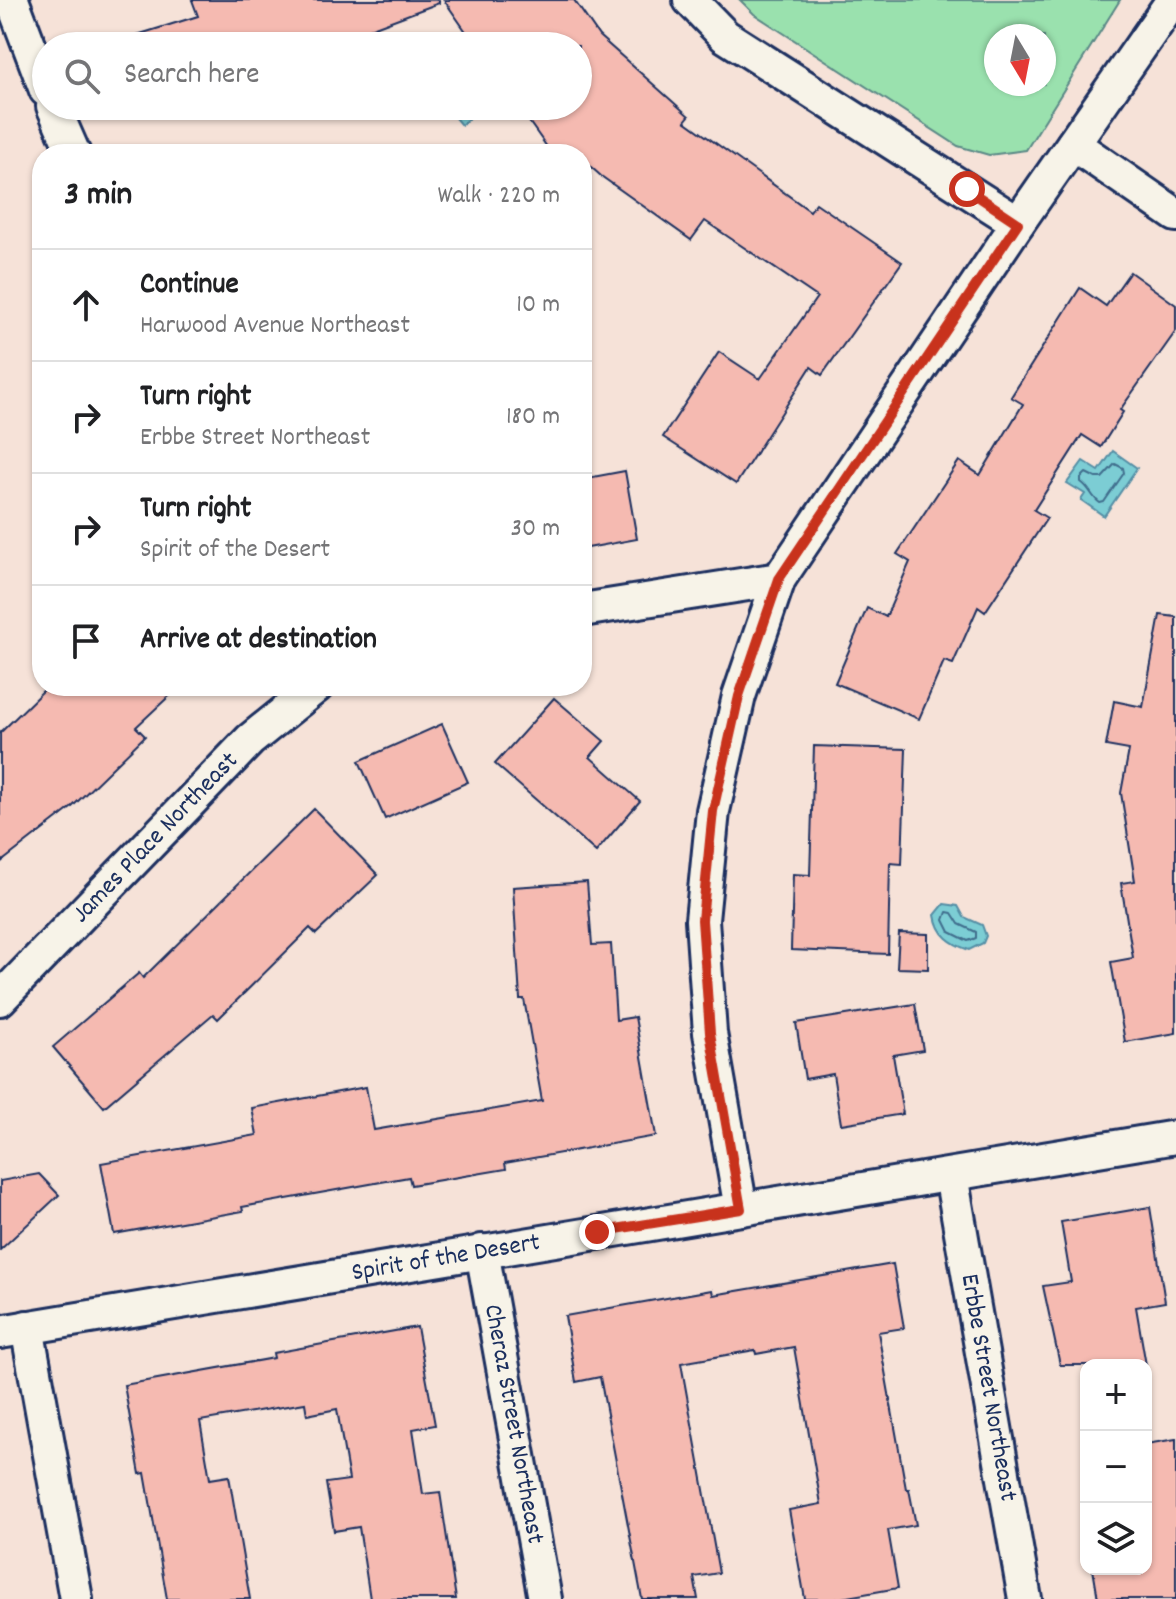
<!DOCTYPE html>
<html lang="en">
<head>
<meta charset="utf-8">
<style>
	:root { --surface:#fff; --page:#f2f2f2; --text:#202124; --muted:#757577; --line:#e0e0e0 }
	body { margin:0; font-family:Dekko,sans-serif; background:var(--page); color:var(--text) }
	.controls { position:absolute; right:24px; bottom:24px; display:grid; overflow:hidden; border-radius:16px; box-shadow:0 2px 6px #0004 }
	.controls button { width:72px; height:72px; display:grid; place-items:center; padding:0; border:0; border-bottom:2px solid var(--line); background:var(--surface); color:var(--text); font:40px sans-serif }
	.compass { position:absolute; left:984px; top:24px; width:72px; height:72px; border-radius:50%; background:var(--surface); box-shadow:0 2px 6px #0004; rotate:170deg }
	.stop { position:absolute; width:24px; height:24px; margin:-18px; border:6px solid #c8321e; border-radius:50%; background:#fff }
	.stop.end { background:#c8321e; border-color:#fff; box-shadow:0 2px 8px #0008 }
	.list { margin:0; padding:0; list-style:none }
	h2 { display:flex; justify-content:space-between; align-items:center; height:104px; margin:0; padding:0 32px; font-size:34px }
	h2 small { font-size:26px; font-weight:400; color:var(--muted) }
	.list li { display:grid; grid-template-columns:52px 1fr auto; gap:24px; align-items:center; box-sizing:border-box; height:112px; padding:0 32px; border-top:2px solid var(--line) }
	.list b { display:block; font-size:30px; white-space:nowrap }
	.list p { margin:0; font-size:26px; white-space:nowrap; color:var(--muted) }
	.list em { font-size:26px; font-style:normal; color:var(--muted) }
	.icon { flex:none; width:44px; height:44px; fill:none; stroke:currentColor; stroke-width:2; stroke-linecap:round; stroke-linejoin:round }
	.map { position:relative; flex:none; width:1176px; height:1599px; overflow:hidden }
	.search { position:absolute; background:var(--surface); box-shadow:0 2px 6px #0004; left:32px; top:32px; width:560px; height:88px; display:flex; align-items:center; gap:20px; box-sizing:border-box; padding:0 28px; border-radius:44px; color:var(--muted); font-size:30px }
	.panel { position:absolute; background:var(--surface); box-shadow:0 2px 6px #0004; left:32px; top:144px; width:560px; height:552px; border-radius:32px }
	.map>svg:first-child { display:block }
</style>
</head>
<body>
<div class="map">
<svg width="1176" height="1599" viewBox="0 0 1176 1599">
	<rect width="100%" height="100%" fill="#f6e2d8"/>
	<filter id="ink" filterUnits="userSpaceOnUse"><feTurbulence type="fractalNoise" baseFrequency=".0125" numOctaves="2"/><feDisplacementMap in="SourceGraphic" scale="16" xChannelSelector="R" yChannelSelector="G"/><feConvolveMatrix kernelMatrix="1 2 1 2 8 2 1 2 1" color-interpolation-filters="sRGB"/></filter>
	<g filter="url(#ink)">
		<path fill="#9ae1ae" stroke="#5a8886" stroke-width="2" fill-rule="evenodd" d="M740,0H1120L1026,150L989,155L958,146L754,14ZM996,36H1044V84H996Z"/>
		<g fill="#7bcdd4" stroke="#558ea5" stroke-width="2">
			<polygon points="445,106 483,106 461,125"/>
			<polygon points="1113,451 1137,468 1104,516 1081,500 1085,494 1067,483 1083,461 1099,471"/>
			<path d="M944,904L958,906L964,917L982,925L986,936L983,943L969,950C951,944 938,935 935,915Z"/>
		</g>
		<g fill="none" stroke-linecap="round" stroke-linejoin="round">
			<g stroke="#416e8d" stroke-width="2">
				<path d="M1115,464L1123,468L1124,473L1104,502L1100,503C1091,497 1091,489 1081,482V478L1086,473L1096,478H1102Z"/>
				<polygon points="947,912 952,913 959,924 976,932 976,938 968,941 950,932 944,920"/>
			</g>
		</g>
		<g fill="#f5bab1" stroke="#1b2f5e" stroke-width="2">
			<polygon points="192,0 439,0 439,3 324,46 125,46 124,39 198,16"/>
			<polygon points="444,0 574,0 599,36 689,116 685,121 810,211 816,203 902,262 822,375 811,367 736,484 663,437 719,352 760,379 817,297 705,221 691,240 601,176 582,159 582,154 552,154 518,106 578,106 578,46 476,46"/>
			<polygon points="1130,272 1176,305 1176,331 1120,410 1123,412 1101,447 1082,435 1034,510 1047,518 985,612 978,607 953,664 944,661 919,719 835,683 867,608 886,617 910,562 897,554 959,461 980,475 1023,404 1011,397 1080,288 1106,306"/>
			<polygon points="625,471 637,539 582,549 582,479"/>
			<polygon points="1160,615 1176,617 1176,1033 1125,1042 1111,962 1133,958 1121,883 1135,881 1121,793 1129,750 1106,746 1114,701 1143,707"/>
			<polygon points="48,686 180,686 136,727 145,736 71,808 0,863 0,733"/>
			<polygon points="554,698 604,741 590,757 640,801 596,852 495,764"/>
			<polygon points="442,724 468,782 385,819 359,761"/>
			<polygon points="814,746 906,749 902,864 890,863 888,954 791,950 793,874 810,875"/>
			<polygon points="314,809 378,875 316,934 310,928 218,1019 213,1014 104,1107 53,1047 139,973 143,978"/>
			<polygon points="587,882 592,945 611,944 616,1020 635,1017 656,1136 505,1163 506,1169 411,1185 409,1177 242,1207 243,1211 114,1234 101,1163 257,1135 252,1108 366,1087 374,1130 542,1101 524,999 520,999 513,887"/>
			<polygon points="899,933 928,934 928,969 897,968"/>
			<polygon points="915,1004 923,1050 893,1055 903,1114 841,1124 833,1074 805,1079 796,1023"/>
			<polygon points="39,1174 59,1195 0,1250 0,1181"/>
			<polygon points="1150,1207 1165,1302 1136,1307 1146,1365 1060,1365 1043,1286 1071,1282 1061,1222"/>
			<polygon points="893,1264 904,1328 878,1332 906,1489 909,1489 916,1525 888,1530 898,1588 836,1599 805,1599 789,1510 821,1504 794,1347 756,1354 755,1350 681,1363 719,1573 694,1577 698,1599 642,1599 600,1377 576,1382 565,1316 712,1290 713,1295"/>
			<polygon points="417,1327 435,1425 413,1429 423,1494 440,1492 456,1599 370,1599 359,1527 334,1531 326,1483 349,1480 337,1409 307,1415 305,1403 200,1421 210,1479 229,1476 250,1599 167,1599 145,1473 140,1474 124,1385 274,1358 273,1353"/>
			<polygon points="1176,1439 1176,1599 1098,1599 1093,1569 1146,1569 1146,1444"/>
		</g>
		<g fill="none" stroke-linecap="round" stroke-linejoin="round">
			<g stroke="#1b2f5e" stroke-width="38">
				<g id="street">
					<polyline points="12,0 46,90"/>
					<polyline points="690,0 725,36 1018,223"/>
					<polyline points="53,106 74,154"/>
					<polyline points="1073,144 1176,215"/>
					<polyline points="582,610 779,579"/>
					<path id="s1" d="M0,999L250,740L317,686"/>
					<path id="s2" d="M951,1175L1025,1599"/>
					<polyline points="741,1209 710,1033 702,920 713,811 739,696 779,579 1018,223 1173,0"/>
					<path id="s3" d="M482,1251L545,1599"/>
					<polyline points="27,1327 76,1599"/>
					<path id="s4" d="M0,1332L1176,1137"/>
				</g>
			</g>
			<use href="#street" stroke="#f7f3e8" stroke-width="32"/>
		</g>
	</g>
	<g fill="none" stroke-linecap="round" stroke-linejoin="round" filter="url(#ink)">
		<polyline stroke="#c8321e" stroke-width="10" points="597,1232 741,1209 710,1033 702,920 713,811 739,696 779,579 1018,223 967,189"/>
	</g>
	<g text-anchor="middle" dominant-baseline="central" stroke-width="8" stroke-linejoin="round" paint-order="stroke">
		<g font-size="26" fill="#1b2f5e" stroke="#f7f3e8">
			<text stroke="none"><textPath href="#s1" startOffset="224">James Place Northeast</textPath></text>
			<text stroke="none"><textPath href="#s4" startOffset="452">Spirit of the Desert</textPath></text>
			<text stroke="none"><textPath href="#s2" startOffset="216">Erbbe Street Northeast</textPath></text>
			<text stroke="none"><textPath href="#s3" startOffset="176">Cheraz Street Northeast</textPath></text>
		</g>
	</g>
</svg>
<div class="controls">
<button>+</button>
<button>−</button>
<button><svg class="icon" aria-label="layers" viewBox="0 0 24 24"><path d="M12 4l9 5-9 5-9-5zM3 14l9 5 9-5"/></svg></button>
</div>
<svg class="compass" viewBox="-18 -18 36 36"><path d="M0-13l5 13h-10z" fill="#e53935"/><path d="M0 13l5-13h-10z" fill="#757577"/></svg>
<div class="stop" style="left:967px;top:189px"></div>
<div class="stop end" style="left:597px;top:1232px"></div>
<div class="search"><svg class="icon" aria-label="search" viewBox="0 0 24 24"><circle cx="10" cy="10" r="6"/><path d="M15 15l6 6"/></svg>Search here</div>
<section class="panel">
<h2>3 min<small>Walk · 220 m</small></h2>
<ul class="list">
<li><svg class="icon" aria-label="ahead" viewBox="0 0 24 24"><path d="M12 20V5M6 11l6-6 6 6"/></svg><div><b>Continue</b><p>Harwood Avenue Northeast</p></div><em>10 m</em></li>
<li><svg class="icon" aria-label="right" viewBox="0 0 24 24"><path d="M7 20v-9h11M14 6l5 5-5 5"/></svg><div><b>Turn right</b><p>Erbbe Street Northeast</p></div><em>180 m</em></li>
<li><svg class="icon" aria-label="right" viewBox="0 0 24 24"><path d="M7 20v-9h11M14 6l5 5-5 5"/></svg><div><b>Turn right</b><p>Spirit of the Desert</p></div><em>30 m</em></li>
<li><svg class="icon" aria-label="arrive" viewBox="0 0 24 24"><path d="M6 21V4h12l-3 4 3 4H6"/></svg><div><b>Arrive at destination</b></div></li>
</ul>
</section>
</div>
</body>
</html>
